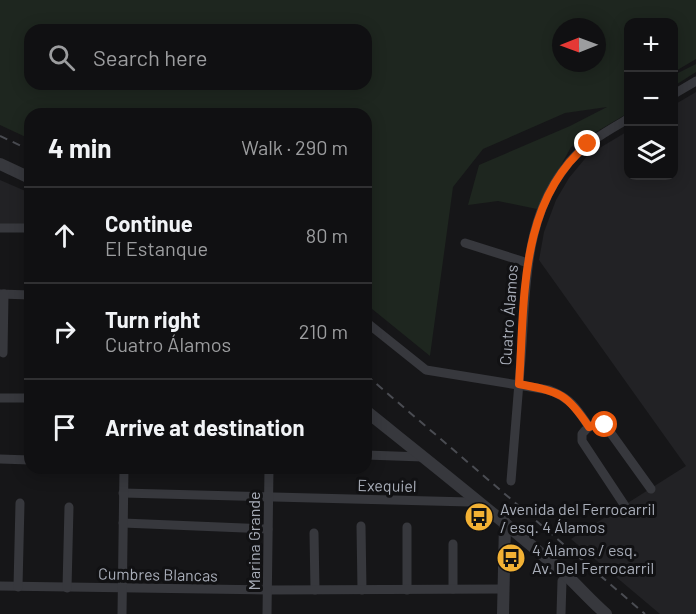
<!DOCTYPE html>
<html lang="en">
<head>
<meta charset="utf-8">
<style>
	:root { --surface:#101012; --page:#19191b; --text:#f1f3f6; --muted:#9c9d9f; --line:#303032 }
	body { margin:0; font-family:Barlow,sans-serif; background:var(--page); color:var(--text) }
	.controls { position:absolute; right:18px; top:18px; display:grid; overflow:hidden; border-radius:12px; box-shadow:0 3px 15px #0003 }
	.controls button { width:54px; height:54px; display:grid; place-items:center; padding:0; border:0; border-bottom:2px solid var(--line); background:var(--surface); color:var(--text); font:30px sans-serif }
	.compass { position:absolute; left:552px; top:18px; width:54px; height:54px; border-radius:50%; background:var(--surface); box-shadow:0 3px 15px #0003; rotate:269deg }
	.stop { position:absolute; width:18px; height:18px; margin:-14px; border:4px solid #ea580c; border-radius:50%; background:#fff }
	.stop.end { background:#ea580c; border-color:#fff; box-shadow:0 2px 6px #0008 }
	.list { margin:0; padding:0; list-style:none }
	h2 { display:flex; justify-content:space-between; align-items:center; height:78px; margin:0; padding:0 24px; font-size:26px }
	h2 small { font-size:20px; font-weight:400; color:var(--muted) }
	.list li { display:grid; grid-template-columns:39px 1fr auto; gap:18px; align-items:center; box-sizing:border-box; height:96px; padding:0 24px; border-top:2px solid var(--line) }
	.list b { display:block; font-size:22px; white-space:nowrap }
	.list p { margin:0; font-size:20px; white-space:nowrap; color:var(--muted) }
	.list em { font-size:20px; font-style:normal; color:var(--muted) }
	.icon { flex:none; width:33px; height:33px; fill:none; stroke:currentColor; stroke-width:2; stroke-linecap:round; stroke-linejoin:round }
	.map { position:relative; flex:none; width:696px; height:614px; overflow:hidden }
	.search { position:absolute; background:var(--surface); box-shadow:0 3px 15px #0003; left:24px; top:24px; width:348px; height:66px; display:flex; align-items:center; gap:15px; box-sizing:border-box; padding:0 21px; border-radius:18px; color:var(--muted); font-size:22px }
	.panel { position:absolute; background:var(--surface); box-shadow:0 3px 15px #0003; left:24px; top:108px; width:348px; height:366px; border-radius:18px }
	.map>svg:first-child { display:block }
</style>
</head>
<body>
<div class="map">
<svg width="696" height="614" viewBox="0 0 696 614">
	<rect width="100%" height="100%" fill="#161618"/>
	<g fill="#222225">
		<polygon points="696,92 696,614 660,614 571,539 686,466 539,260 544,232 556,200 569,178 588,155 628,131 628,176 674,176 674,105"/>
		<polygon points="0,180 30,193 30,226 0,226"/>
	</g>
	<g fill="#1e261f" fill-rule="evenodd">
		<path d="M0,0H696V59L674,72V22H628V113L571,147L537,209L498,201L468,205L479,165L570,126L607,107L565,113L483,149L453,187L430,356L366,304V114H30V139L0,125ZM561,27H597V63H561ZM30,30H366V84H30Z"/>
		<polygon points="696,64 696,72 674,86 674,75"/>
	</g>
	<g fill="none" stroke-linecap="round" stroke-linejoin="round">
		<g stroke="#37383d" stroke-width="9">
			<polyline points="674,94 696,81"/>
			<polyline points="0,228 30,228"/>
			<polyline points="465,243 528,263"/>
			<polyline points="0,294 30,295"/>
			<path d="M366,322L426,370L549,390C570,398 577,408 589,427"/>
			<polyline points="3,353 4,294"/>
			<polyline points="0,398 30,398"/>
			<polyline points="366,455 423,457"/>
			<polyline points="0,459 30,460"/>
			<path d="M511,481C514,440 518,399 521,358C526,294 523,222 564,169C580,146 604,133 628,119"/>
			<polyline points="123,493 470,502"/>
			<path d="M625,506L582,441V434C587,427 597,420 605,425L651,489"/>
			<polyline points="123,523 268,529"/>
			<polyline points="361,526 362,590"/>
			<polyline points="407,527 407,590"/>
			<polyline points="314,533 315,590"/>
			<polyline points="453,544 453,589"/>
			<polyline points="0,586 268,590 503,589"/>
			<polyline points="18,587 20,503"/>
			<polyline points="67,588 69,507"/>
			<polyline points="122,614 124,468"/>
			<polyline points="267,614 269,468"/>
			<polyline points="561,614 562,581"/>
		</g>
		<g stroke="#37383d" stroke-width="12">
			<polyline points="0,164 30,178"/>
			<path d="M366,411C432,464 499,517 564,573C578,586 591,601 606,614"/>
			<polyline points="503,614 505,523"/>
		</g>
		<g stroke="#4a4c52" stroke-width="2" stroke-dasharray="8 6" stroke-linecap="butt">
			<polyline points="0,136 30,150"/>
			<polyline points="366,375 645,614"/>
		</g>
	</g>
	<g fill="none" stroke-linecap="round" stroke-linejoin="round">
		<path stroke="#ea580c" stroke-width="8" d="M588,144C518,202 525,301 519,384C559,392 566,392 589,427L598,423L605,425"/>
	</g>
	<defs>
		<g id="bus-disc" transform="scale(1.5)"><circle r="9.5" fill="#f2b134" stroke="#111113"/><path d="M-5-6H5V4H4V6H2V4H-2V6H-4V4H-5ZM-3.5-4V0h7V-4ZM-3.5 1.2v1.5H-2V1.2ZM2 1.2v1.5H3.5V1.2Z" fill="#111"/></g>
	</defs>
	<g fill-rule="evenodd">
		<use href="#bus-disc" x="479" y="517"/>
		<use href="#bus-disc" x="511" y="558"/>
	</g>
	<g text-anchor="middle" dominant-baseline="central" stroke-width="6" stroke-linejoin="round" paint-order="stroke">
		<g font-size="16" fill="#a8adb8" stroke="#111113">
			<text transform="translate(508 315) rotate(-86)">Cuatro Álamos</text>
			<text transform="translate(387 485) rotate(1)">Exequiel</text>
			<text transform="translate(253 541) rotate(-90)">Marina Grande</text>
			<text transform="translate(158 574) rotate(1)">Cumbres Blancas</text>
		</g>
		<g font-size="16" fill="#a8adb8" stroke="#111113" text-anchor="start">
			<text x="500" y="508">Avenida del Ferrocarril<tspan x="500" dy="18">/ esq. 4 Álamos</tspan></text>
			<text x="532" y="549">4 Álamos / esq.<tspan x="532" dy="18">Av. Del Ferrocarril</tspan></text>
		</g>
	</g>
</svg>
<div class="controls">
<button>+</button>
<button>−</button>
<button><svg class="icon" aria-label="layers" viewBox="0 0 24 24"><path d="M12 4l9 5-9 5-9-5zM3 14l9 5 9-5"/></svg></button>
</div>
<svg class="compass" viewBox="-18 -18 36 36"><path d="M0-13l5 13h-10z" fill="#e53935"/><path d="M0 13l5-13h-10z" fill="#9c9d9f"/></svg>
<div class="stop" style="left:605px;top:425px"></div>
<div class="stop end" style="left:588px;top:144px"></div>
<div class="search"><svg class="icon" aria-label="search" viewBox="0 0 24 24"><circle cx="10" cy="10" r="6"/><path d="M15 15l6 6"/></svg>Search here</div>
<section class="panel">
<h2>4 min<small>Walk · 290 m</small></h2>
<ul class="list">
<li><svg class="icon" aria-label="ahead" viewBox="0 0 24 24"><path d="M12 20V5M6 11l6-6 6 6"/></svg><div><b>Continue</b><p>El Estanque</p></div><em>80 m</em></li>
<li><svg class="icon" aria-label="right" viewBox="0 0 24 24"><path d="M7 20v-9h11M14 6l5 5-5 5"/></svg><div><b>Turn right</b><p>Cuatro Álamos</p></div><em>210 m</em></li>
<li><svg class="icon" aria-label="arrive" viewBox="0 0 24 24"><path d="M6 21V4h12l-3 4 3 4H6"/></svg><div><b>Arrive at destination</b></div></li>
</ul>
</section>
</div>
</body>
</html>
